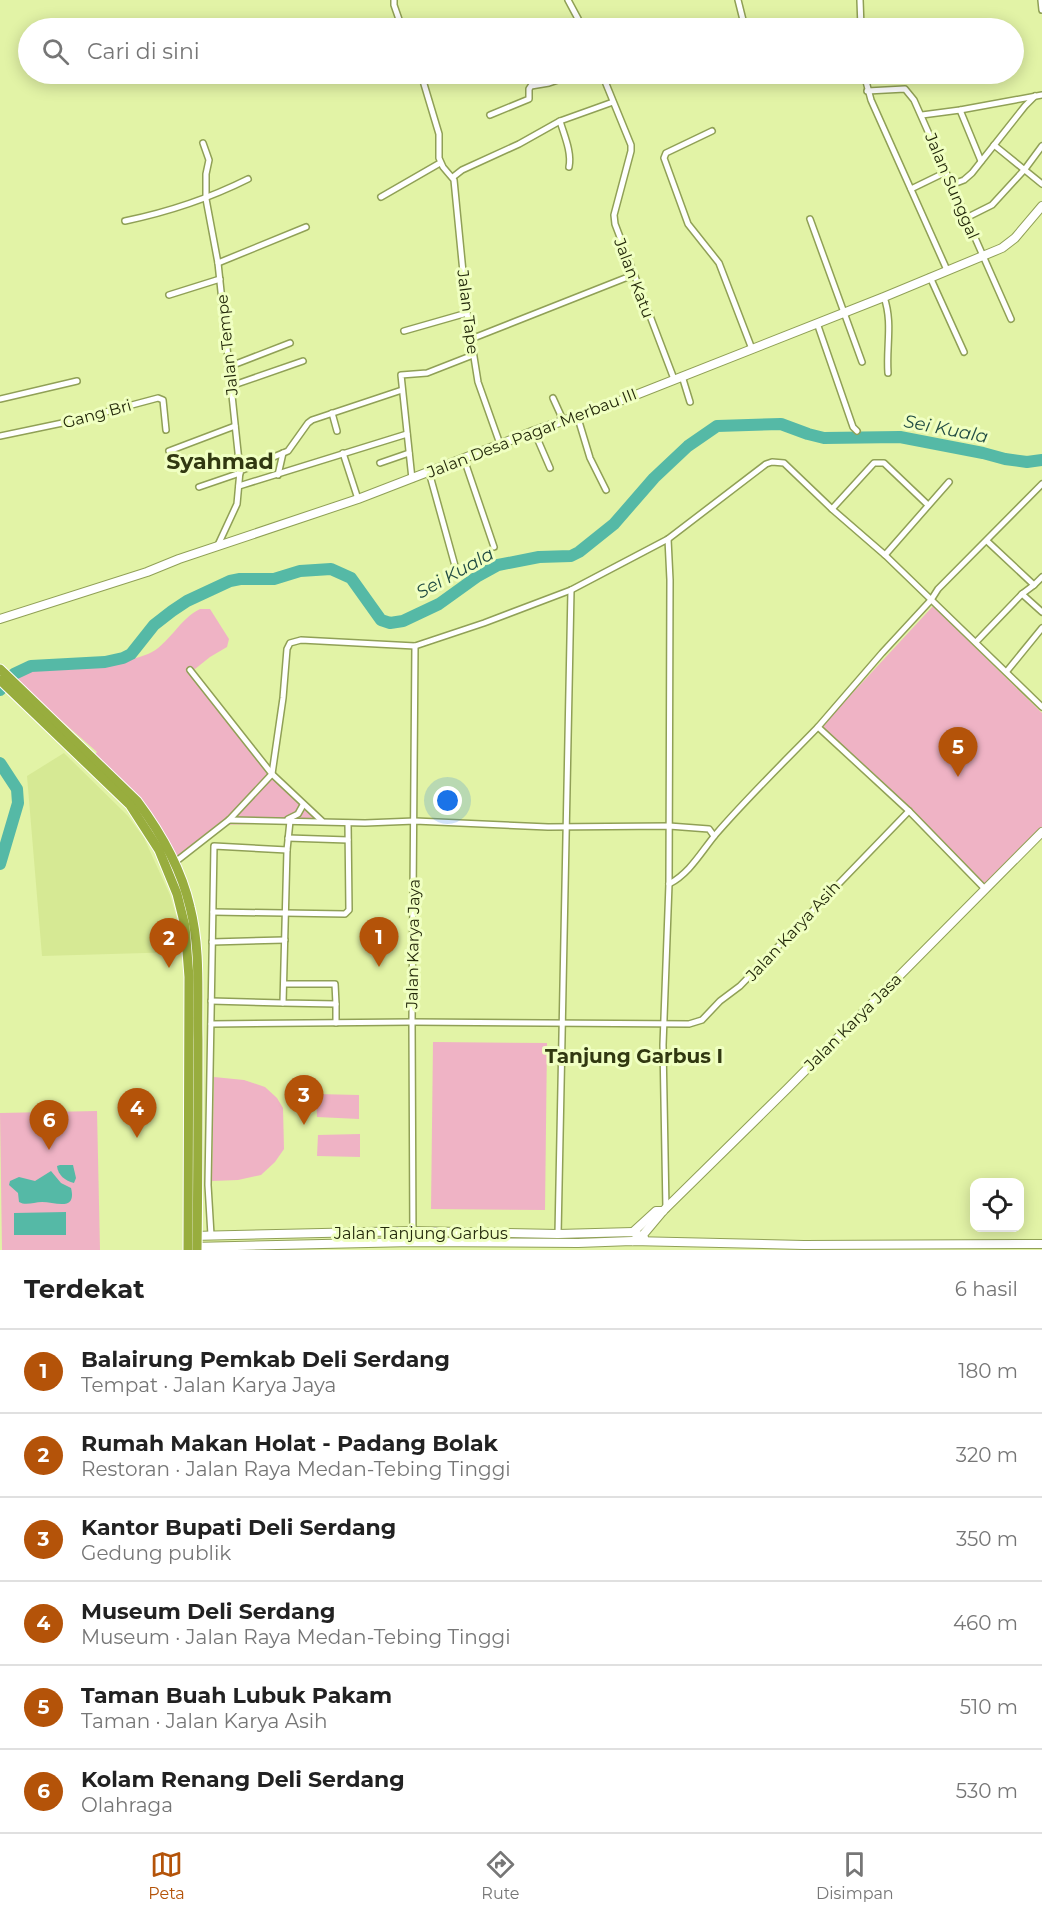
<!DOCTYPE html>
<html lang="id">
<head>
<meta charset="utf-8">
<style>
	:root { --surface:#fff; --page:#f2f2f2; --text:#222; --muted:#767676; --line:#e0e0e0; --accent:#b45309 }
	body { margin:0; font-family:Montserrat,sans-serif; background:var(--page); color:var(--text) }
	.controls { position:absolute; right:18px; bottom:18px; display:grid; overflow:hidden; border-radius:12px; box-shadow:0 3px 15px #0003 }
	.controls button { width:54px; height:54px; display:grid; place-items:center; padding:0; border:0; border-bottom:2px solid var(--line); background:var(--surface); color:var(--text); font:30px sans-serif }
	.you { position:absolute; left:448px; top:801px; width:21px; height:21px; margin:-15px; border:4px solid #fff; border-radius:50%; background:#1a73e8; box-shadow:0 0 0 9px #1a73e833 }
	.badge { display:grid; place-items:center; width:39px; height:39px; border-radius:50%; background:var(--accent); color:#fff; font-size:20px; font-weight:700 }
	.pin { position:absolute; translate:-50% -50px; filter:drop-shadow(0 2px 3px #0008) }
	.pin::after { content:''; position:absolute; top:32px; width:21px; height:18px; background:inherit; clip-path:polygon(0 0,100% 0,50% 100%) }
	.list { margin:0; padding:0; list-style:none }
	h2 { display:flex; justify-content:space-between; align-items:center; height:78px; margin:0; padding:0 24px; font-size:26px }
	h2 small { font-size:20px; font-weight:400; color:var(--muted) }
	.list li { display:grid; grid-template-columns:39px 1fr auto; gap:18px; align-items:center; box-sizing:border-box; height:84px; padding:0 24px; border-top:2px solid var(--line) }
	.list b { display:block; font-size:22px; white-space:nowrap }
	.list p { margin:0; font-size:20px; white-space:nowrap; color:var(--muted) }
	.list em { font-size:20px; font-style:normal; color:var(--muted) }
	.icon { flex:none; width:33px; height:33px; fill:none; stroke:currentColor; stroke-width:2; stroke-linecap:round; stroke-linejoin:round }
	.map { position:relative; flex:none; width:1042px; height:1250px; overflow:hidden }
	.search { position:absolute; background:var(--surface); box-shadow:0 3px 15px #0003; left:18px; right:18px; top:18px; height:66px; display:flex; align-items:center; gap:15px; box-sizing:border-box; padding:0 21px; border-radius:33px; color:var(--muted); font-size:22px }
	.sheet { height:582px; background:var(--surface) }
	nav { display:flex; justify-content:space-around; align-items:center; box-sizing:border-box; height:84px; border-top:2px solid var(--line); background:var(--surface); font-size:16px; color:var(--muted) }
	nav a { display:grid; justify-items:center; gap:3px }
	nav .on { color:var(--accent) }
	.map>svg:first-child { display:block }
</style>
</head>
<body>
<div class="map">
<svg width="1042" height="1250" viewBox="0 0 1042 1250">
	<rect width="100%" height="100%" fill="#e2f3a6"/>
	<polygon fill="#d6e994" points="64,753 128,816 144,838 170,895 177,919 180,952 42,956 27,776"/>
	<g fill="#efb3c5">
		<polygon points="933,606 1042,713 1042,827 985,885 822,726"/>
		<path d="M200,609H210L229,639L227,647L210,657L190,673L270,773L320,822L218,825L175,859L166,844L94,756L97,752L22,686L17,678C38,665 52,670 75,667C99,665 126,663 148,654C168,646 180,618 200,609Z"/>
		<polygon points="433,1042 547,1043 545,1210 431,1209"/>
		<polygon points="214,1077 244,1080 265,1087 277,1098 283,1108 284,1149 275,1162 261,1175 238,1180 212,1181"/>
		<polygon points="316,1094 359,1095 359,1119 317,1117"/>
		<polygon points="97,1111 100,1250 2,1250 0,1113"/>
		<polygon points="360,1134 360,1157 317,1156 318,1135"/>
	</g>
	<g fill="#55b9a6">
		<path d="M60,1165H73L76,1178L74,1183C65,1181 58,1175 57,1166Z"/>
		<path d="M51,1171L61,1183L71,1188C77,1212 55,1202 42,1202C34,1202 26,1206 19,1202L18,1193L9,1185L10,1181L19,1177L35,1181Z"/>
		<polygon points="66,1212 66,1235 14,1235 14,1213"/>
	</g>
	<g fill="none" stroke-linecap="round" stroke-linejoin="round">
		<g stroke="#55b9a6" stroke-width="12">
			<polyline points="0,690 14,674 31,666 105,662 123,658 131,654 154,625 172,611 187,601 230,581 240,579 274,579 300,571 331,569 351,578 381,620 390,623 403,621 439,604 478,576 498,565 539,557 571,556 579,552 614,524 654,478 688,446 717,426 781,424 808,434 824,438 900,437 983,453 1005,459 1027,462 1042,460"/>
			<polyline points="0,763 17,789 18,803 0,864"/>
		</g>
		<g stroke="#90a056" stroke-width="8">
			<g id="street">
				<polyline points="394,0 394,5 402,28"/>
				<polyline points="568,0 583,28"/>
				<polyline points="738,0 745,28"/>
				<polyline points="860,0 861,28"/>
				<polyline points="1041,0 1042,10"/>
				<polyline points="728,28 744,23"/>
				<polyline points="421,74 439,134 439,158 443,167 454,180 467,313 478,382 500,444"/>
				<polyline points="602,74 631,145 631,151 614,215 615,224 674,379"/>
				<polyline points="759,74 761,78 764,78 832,74"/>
				<polyline points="864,74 871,100 947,270"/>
				<polyline points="867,91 905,89 914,100 1011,319"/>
				<polyline points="960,110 981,161"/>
				<polyline points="490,115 529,99 529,89 531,86 549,83 576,74"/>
				<polyline points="922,115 960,110 1042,95"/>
				<path d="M560,121C564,135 572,152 569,167"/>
				<polyline points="712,131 666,153 664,158 688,224 719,263 752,349"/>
				<polyline points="203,143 209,160 206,174 206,199 218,263 240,471 237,504 218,545"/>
				<polyline points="994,145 1042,184"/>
				<polyline points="453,177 462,170 519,144 560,121 613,102"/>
				<polyline points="951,185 964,180 972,173 1025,106 1035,96"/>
				<polyline points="911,189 946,172"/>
				<polyline points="381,197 440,163"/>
				<polyline points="966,218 992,205 1025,169 1042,146"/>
				<polyline points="810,219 862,362"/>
				<path d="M125,221C168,212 208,199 248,179"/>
				<polyline points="218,263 306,227"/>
				<polyline points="930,277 964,352"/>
				<polyline points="169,295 220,279"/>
				<path d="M884,297C893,323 886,346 888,373"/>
				<polyline points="817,323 853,427 857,431"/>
				<polyline points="404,331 467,313"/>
				<polyline points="471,339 633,275"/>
				<polyline points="228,367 290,343"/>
				<polyline points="682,376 690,402"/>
				<polyline points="231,386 303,361"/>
				<polyline points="553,398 563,420"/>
				<polyline points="0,399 77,381"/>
				<polyline points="332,413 337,431"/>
				<polyline points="577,415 590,458 606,490"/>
				<polyline points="534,431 550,468"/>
				<polyline points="0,436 72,421 158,398 163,400 166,430"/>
				<polyline points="169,451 235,426"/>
				<polyline points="343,453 358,499"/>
				<polyline points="464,459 494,547"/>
				<polyline points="380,463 409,453"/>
				<polyline points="240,471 288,451 308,423 312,420 402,390"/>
				<polyline points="429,472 457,573"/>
				<polyline points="278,475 283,453"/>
				<polyline points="412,479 401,375 427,373 473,355"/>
				<polyline points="239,486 407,434"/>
				<polyline points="199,487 240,473"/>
				<polyline points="832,509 874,463 884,463 928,505"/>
				<polyline points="987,541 1034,585 1042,577"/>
				<polyline points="885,555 949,482"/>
				<polyline points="1022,594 1042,612"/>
				<polyline points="976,642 1022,594 1034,585"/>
				<polyline points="190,670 272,774 322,821"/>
				<polyline points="1007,671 1042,628"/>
				<polyline points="288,819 298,814 303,805"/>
				<polyline points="229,820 365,823 415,821 548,827 669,826 709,829 714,836"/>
				<polyline points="288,838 348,840"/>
				<polyline points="174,863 229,820 272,774 283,698 287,649 290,643 301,640 415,646 484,623 571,590 668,539 766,464 772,462 784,463 832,509 885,555 1042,707"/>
				<path d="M669,884C690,873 701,852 716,834C748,797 784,762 818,727"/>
				<polyline points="985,889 909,811 818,727 882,653 931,600 938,589 1042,484"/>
				<polyline points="213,912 345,914 349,910 348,823"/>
				<polyline points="212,942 285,940"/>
				<polyline points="284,984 335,984 336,1004 283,1003 287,850 290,821"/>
				<polyline points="211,1001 283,1003"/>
				<polyline points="336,1004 336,1023"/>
				<polyline points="211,1024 412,1022 689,1024 702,1020 720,1001 740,986 909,811"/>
				<polyline points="666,1209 663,1045 669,884 670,580 668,539"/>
				<polyline points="211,1235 208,1185 214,846 287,850"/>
				<polyline points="558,1235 571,590"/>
				<polyline points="413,1242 412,1022 415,646"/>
			</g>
		</g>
		<g stroke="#90a056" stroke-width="10">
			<g id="secondary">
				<polyline points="0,619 147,572 179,559 358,499 534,431 628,398 884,297 1002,248 1015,238 1042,206"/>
				<polyline points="633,1232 656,1211 663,1211"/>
				<polyline points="192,1236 412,1231 558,1234 633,1232 644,1238"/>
				<polyline points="633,1241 642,1236 663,1211 787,1089 1042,832"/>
				<polyline points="192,1247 413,1242 578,1243 632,1241 804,1245 1042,1244"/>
			</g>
		</g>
		<g stroke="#fff" stroke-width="11">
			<g id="highway">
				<path d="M0,669L137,801C161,833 181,868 190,907C201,950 197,995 198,1039C198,1109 198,1180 197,1250"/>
				<polyline points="0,680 130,805 159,850 177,894 185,926 189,977 188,1250"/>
			</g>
		</g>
		<use href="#street" stroke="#fff" stroke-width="5"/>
		<use href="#secondary" stroke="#fff" stroke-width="8"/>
		<use href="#highway" stroke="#98ad3e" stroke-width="9"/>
	</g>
	<g text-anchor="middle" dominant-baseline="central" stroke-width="6" stroke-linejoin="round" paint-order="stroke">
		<g font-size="16" fill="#23290a" stroke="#f0ffc2">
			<text transform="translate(952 186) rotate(67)">Jalan Sunggal</text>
			<text transform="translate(634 278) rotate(69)">Jalan Katu</text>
			<text transform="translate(468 312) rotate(83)">Jalan Tape</text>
			<text transform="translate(227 345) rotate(-96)">Jalan Tempe</text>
			<text transform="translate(97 414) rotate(-15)">Gang Bri</text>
			<text transform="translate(532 433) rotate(-21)">Jalan Desa Pagar Merbau III</text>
			<text transform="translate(793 931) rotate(-47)">Jalan Karya Asih</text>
			<text transform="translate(413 944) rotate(-89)">Jalan Karya Jaya</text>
			<text transform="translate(853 1022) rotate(-45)">Jalan Karya Jasa</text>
			<text x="421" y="1233">Jalan Tanjung Garbus</text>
		</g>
		<g font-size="18" font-style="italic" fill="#204c43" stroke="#f0ffc2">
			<text transform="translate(946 429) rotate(11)">Sei Kuala</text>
			<text transform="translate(455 573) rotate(-29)">Sei Kuala</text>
		</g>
		<g font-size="20" font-weight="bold" fill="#313811" stroke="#f0ffc2">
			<text x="634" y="1056">Tanjung Garbus I</text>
		</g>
		<g font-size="22" font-weight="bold" fill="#313811" stroke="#f0ffc2">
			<text x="220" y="461">Syahmad</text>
		</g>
	</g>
</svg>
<div class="controls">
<button><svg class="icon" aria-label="locate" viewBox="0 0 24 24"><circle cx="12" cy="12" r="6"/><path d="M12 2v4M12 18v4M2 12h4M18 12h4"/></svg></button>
</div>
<div class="you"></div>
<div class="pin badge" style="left:379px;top:967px">1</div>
<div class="pin badge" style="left:169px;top:968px">2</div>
<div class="pin badge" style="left:304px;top:1125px">3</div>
<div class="pin badge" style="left:137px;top:1138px">4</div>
<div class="pin badge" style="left:958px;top:777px">5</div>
<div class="pin badge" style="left:49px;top:1150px">6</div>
<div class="search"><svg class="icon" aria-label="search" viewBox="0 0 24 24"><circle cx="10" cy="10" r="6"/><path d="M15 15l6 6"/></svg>Cari di sini</div>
</div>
<section class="sheet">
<h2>Terdekat<small>6 hasil</small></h2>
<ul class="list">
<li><span class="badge">1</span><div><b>Balairung Pemkab Deli Serdang</b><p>Tempat · Jalan Karya Jaya</p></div><em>180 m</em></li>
<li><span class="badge">2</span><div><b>Rumah Makan Holat - Padang Bolak</b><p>Restoran · Jalan Raya Medan-Tebing Tinggi</p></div><em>320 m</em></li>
<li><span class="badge">3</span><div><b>Kantor Bupati Deli Serdang</b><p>Gedung publik</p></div><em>350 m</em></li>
<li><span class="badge">4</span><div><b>Museum Deli Serdang</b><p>Museum · Jalan Raya Medan-Tebing Tinggi</p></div><em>460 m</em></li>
<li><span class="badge">5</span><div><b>Taman Buah Lubuk Pakam</b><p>Taman · Jalan Karya Asih</p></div><em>510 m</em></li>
<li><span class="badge">6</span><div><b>Kolam Renang Deli Serdang</b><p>Olahraga</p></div><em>530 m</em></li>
</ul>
</section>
<nav>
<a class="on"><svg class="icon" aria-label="map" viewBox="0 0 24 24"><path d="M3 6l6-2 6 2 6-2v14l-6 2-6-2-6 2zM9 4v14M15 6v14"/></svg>Peta</a>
<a><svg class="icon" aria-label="directions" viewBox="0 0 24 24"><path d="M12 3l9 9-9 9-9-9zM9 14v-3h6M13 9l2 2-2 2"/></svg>Rute</a>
<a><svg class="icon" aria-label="saved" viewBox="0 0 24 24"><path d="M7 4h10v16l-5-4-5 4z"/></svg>Disimpan</a>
</nav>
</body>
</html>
